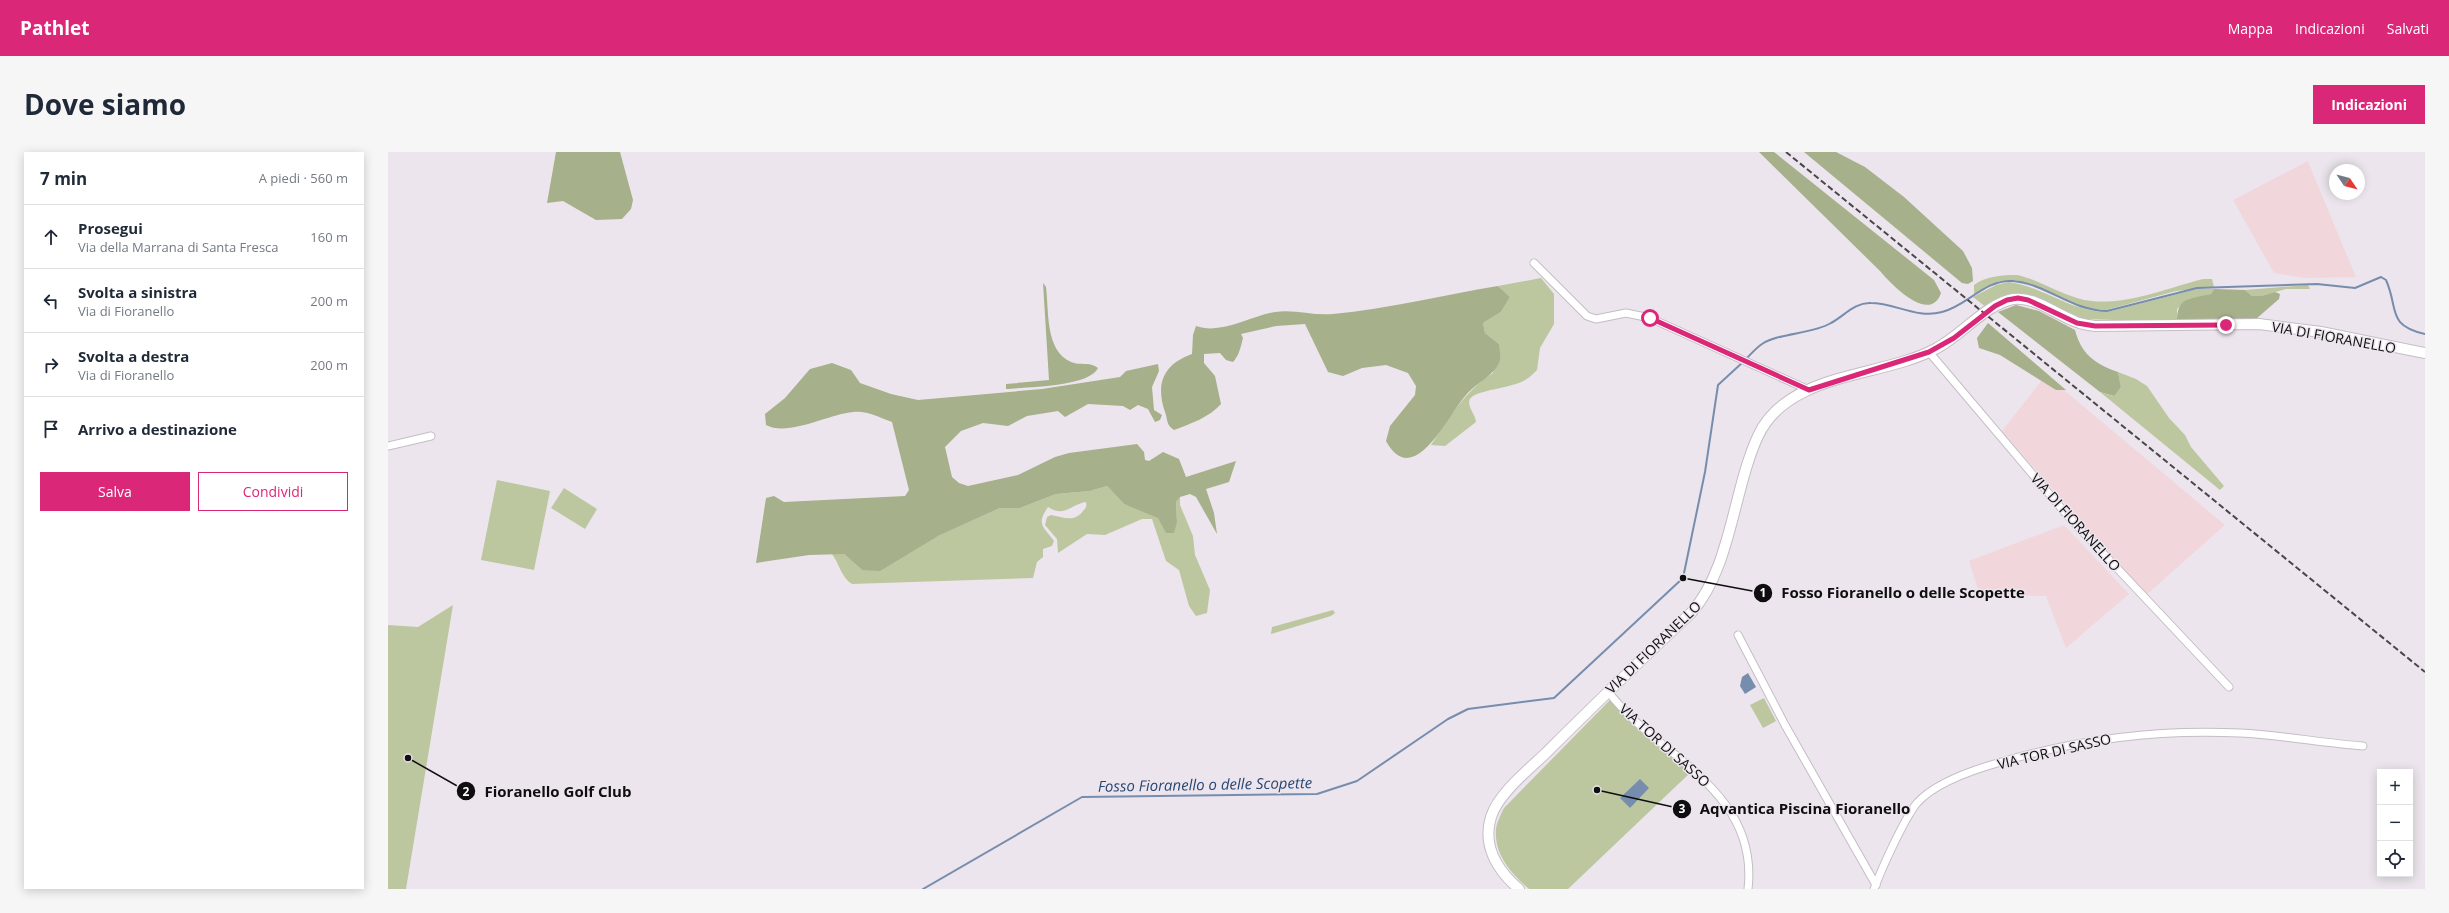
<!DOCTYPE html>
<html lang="it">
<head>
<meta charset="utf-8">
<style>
	:root { --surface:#fff; --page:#f6f6f7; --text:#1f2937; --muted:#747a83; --line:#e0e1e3; --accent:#db2777 }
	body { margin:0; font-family:"Open Sans",sans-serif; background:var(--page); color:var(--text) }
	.controls { position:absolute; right:12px; bottom:12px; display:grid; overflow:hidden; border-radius:0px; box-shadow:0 2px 10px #0003 }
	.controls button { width:36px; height:36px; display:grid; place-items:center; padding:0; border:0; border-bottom:1px solid var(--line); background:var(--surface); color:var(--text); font:20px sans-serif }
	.compass { position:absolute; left:1941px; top:12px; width:36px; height:36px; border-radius:50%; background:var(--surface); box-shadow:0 2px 10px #0003; rotate:125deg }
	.stop { position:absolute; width:12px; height:12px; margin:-9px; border:3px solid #db2777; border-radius:50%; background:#fff }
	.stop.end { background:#db2777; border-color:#fff; box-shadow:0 1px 4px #0008 }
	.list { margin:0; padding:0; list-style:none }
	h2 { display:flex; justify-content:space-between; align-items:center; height:52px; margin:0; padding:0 16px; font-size:17px }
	h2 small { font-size:13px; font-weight:400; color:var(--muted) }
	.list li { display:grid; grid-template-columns:26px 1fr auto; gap:12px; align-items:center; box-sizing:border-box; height:64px; padding:0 16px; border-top:1px solid var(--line) }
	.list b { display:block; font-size:15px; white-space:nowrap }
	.list p { margin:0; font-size:13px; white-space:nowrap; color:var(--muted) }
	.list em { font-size:13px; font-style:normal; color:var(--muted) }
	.actions { display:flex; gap:8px; padding:12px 16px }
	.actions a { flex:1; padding:9px 0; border:1px solid var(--accent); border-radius:0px; text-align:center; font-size:14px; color:var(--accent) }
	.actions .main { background:var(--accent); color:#fff }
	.icon { flex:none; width:22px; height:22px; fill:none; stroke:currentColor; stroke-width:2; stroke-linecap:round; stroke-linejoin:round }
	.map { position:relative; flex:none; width:2037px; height:737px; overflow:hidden; border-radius:0px }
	header { display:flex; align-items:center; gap:24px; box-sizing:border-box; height:56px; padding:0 20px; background:var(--accent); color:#fff }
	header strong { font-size:19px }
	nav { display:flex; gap:22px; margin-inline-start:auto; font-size:14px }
	.intro { display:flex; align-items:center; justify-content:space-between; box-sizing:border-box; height:96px; padding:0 24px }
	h1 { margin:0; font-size:28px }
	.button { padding:10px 18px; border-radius:0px; background:var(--accent); color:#fff; font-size:14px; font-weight:700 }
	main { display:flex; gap:24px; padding:0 24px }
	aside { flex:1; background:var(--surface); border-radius:0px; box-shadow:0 2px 10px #0003 }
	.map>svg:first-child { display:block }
</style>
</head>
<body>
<header>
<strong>Pathlet</strong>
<nav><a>Mappa</a><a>Indicazioni</a><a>Salvati</a></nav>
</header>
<div class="intro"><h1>Dove siamo</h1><a class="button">Indicazioni</a></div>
<main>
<aside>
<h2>7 min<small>A piedi · 560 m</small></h2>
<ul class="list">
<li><svg class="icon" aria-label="ahead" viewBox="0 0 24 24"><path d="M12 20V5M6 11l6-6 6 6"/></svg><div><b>Prosegui</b><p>Via della Marrana di Santa Fresca</p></div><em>160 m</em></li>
<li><svg class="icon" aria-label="left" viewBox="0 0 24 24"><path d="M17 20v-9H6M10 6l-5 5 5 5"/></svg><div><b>Svolta a sinistra</b><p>Via di Fioranello</p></div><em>200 m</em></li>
<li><svg class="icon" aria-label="right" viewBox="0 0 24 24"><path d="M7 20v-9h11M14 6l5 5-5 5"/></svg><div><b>Svolta a destra</b><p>Via di Fioranello</p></div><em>200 m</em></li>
<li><svg class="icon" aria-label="arrive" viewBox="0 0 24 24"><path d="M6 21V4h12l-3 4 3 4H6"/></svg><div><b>Arrivo a destinazione</b></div></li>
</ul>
<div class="actions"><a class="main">Salva</a><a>Condividi</a></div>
</aside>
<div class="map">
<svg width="2037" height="737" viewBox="0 0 2037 737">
	<rect width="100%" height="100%" fill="#ece5ed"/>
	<g fill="#f1d6db">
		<polygon points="1920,9 1925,22 1968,125 1918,126 1886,121 1845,48"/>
		<polygon points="1658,223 1837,373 1757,444 1614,279"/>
		<polygon points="1676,373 1741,442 1678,496 1658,444 1592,443 1581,409"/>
	</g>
	<g fill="#bcc7a0">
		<path d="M1629,123C1651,128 1668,140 1689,146C1728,158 1776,137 1815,127H1824L1826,135L1788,139L1718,158L1693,156L1650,135L1627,128L1612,129L1586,142V133C1597,124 1615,123 1629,123Z"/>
		<path d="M1153,126L1166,142V172L1152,196L1149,218C1145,222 1141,226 1137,228C1125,236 1087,238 1082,247C1078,253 1088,264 1088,270L1057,294L1043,293C1061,266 1077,239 1105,221L1111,192L1097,181L1095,171L1113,160L1122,145L1110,134Z"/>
		<path d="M1621,130C1656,135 1683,160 1719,160L1809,137H1826L1823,142L1801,147L1789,157V170L1697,167L1645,146L1599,156L1585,145L1608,133Z"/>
		<polygon points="1920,133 1922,137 1898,137 1873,144 1864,144 1857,138"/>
		<polygon points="1730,220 1748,227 1759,234 1781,266 1797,283 1803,295 1836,334 1832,338 1712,240 1725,244 1733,235"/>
		<polygon points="109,328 162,339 146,418 93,408"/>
		<path d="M719,334L736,352L789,370L788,350L792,345V353L805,384L807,403L822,438L819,461L808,464L801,454L791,418L778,409L764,367H754L717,383L699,382L670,401L669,387L657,373L659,365L663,363C675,365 686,371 695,359C698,356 699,354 698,350C683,352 677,366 660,355C648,373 655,374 666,389L664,394L655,397V405L649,410L645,426L464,432C453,425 452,413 444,402H456L474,418L612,356H632L668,342L702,339Z"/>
		<polygon points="176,336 209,357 197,377 163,356"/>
		<polygon points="65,453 18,737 0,737 0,473 30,475"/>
		<polygon points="945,458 947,461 943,464 883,482 884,475"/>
		<polygon points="1376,546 1388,569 1375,576 1362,553"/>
		<path d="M1222,548L1303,620L1180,737H1141C1123,721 1106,703 1108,677C1109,670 1113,662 1116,656Z"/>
	</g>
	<g fill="#a6b08a">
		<polygon points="168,0 232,0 245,48 243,57 234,67 208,68 175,49 159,51"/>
		<path d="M1371,0H1386L1546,128L1553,141C1542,173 1502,131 1492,119Z"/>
		<polygon points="1416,0 1448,0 1477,15 1516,45 1575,99 1584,116 1585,129 1580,132 1574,131"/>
		<path d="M655,131L658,135C661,159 657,199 683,210C691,214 702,209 710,216C701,235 638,235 618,237V232L661,228Z"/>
		<path d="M1110,134L1122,145L1113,160L1095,171L1097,181L1111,192C1111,197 1113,203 1112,208C1108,223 1088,231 1078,243C1061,261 1026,340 998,289L1002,274L1027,243L1028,234L1020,221L998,213L974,216L955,224L940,220L917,172L888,174L853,182L855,186C853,194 851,204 845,210L838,208L832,201L816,202V211L827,224L833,252C822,265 802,272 786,278C778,273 780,268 777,260C767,231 776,212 804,202L805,183L808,174C833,183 862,164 887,160C907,157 925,164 945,162C1000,157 1055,143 1110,134Z"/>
		<path d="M1826,137L1857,138L1864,144H1873L1887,140L1892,142L1891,147L1868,167L1789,170C1789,145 1801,147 1823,142Z"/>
		<path d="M1628,153L1651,159L1687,178C1693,202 1707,212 1730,220L1733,235L1726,244L1712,240L1610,160Z"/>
		<polygon points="1600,171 1678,238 1668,238 1612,203 1591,196 1589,186"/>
		<path d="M444,211L463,218L472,231L503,242L530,248L654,237L732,225L738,219L770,212L771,219L764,235L766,258L774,263L772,268L767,270L760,257L750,253L742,258L735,254L700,252L677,265L670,259L639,264L620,274L595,271L573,279L557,295L564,325L571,331L580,334L630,323L667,305L681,301L749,292L756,300L757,308L761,309L775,300L791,307L798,325L848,309L841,330L818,337L826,361L829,382L808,345L802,342L792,345L788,350L789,370L786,381H778L770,366L736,352L719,334L702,339L668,342L632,356H612L550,384L492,419L474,418L456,402L421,403L368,411L378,346L386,344L396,350L517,344L521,338L504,270C493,266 478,258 465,260C441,262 400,285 378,273L377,262L397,246L422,217Z"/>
	</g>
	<g fill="#778dad">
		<polygon points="1360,521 1368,535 1357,542 1352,534 1354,525"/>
		<polygon points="1252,627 1261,636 1242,656 1232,646"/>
	</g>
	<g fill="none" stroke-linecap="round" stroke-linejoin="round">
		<g stroke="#778dad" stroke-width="2">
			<path d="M1358,207C1363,202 1368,196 1374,192C1390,181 1425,182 1443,171C1456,164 1467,150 1483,151C1507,151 1529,167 1554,160C1579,154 1597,127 1625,129C1659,132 1684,159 1719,159L1809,136L1929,132L1967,136L1993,125L1998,128C2011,157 1998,173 2037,182"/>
			<polyline points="535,737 694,645 929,642 969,629 1060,567 1080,557 1166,546 1295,426 1317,320 1330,233 1355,210"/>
		</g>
		<g stroke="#c4bdc5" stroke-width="9">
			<g id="street">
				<polyline points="1146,111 1199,164 1208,167 1238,161 1262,166 1421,238"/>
				<polyline points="1541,200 1679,363 1841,535"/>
				<polyline points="0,294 43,284"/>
				<polyline points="1350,483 1397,573 1488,733"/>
				<path d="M1220,540C1231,553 1243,566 1256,577C1308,621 1369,659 1360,737"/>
				<path d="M1486,737C1494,716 1516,667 1529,651C1547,631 1588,617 1613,610C1691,587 1770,577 1852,581C1893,583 1934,591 1975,594"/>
			</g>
		</g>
		<g stroke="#c4bdc5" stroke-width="12">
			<path id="secondary" d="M1131,737C1110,719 1094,694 1103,665C1110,642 1141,617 1158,601C1206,553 1254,507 1303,461C1343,417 1345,338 1370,284C1400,219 1495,226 1549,196C1574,183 1598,152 1625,147C1646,144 1666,161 1684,168C1691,172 1699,173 1707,174L1871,172L1933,180L2037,201"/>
		</g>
		<use href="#street" stroke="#fff" stroke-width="7"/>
		<use href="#secondary" stroke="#fff" stroke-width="10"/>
		<polyline stroke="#49464a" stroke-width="2" stroke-dasharray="6 3" stroke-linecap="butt" points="1398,0 2037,520"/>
	</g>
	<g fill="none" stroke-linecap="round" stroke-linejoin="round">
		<polyline stroke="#db2777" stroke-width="5" points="1262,166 1421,238 1541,200 1566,186 1607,154 1619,148 1630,146 1640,148 1689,171 1707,174 1838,173"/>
	</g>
	<g text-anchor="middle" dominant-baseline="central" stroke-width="3" stroke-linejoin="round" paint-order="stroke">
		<g font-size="14" fill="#0f0d0f" stroke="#ece5ed">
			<text transform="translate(1946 185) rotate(10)">VIA DI FIORANELLO</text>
			<text transform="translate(1688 370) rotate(48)">VIA DI FIORANELLO</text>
			<text transform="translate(1265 495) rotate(-44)">VIA DI FIORANELLO</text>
			<text transform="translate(1277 593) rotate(42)">VIA TOR DI SASSO</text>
			<text transform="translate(1666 599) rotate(-13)">VIA TOR DI SASSO</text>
		</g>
		<g font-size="15" font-style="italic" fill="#284673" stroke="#ece5ed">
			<text transform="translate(817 632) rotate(-1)">Fosso Fioranello o delle Scopette</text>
		</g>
	</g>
	<path fill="none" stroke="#0f0d0f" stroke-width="1.5" d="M1295 426L1375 441M20 606L78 639M1209 638L1294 657"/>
	<g fill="#0f0d0f" stroke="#ece5ed" stroke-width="1.5">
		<circle cx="1295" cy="426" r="4"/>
		<circle cx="20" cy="606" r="4"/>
		<circle cx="1209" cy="638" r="4"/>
		<circle cx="1375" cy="441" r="10"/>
		<circle cx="78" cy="639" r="10"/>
		<circle cx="1294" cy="657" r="10"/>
	</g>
	<g font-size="12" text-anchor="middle" font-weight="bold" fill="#fff">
		<text x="1375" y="445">1</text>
		<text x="78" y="644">2</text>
		<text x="1294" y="661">3</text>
	</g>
	<g font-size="15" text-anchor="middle" font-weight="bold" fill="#0f0d0f" stroke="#ece5ed" stroke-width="3" stroke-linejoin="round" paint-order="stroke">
		<text x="1515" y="446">Fosso Fioranello o delle Scopette</text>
		<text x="170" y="645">Fioranello Golf Club</text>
		<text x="1417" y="662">Aqvantica Piscina Fioranello</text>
	</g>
</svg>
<div class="controls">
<button>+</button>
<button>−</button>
<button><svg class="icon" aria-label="locate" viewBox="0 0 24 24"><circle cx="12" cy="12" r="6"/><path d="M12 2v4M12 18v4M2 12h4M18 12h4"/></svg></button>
</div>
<svg class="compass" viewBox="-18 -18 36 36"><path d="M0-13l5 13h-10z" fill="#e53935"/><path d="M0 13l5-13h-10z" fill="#747a83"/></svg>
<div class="stop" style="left:1262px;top:166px"></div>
<div class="stop end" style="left:1838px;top:173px"></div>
</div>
</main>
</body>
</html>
